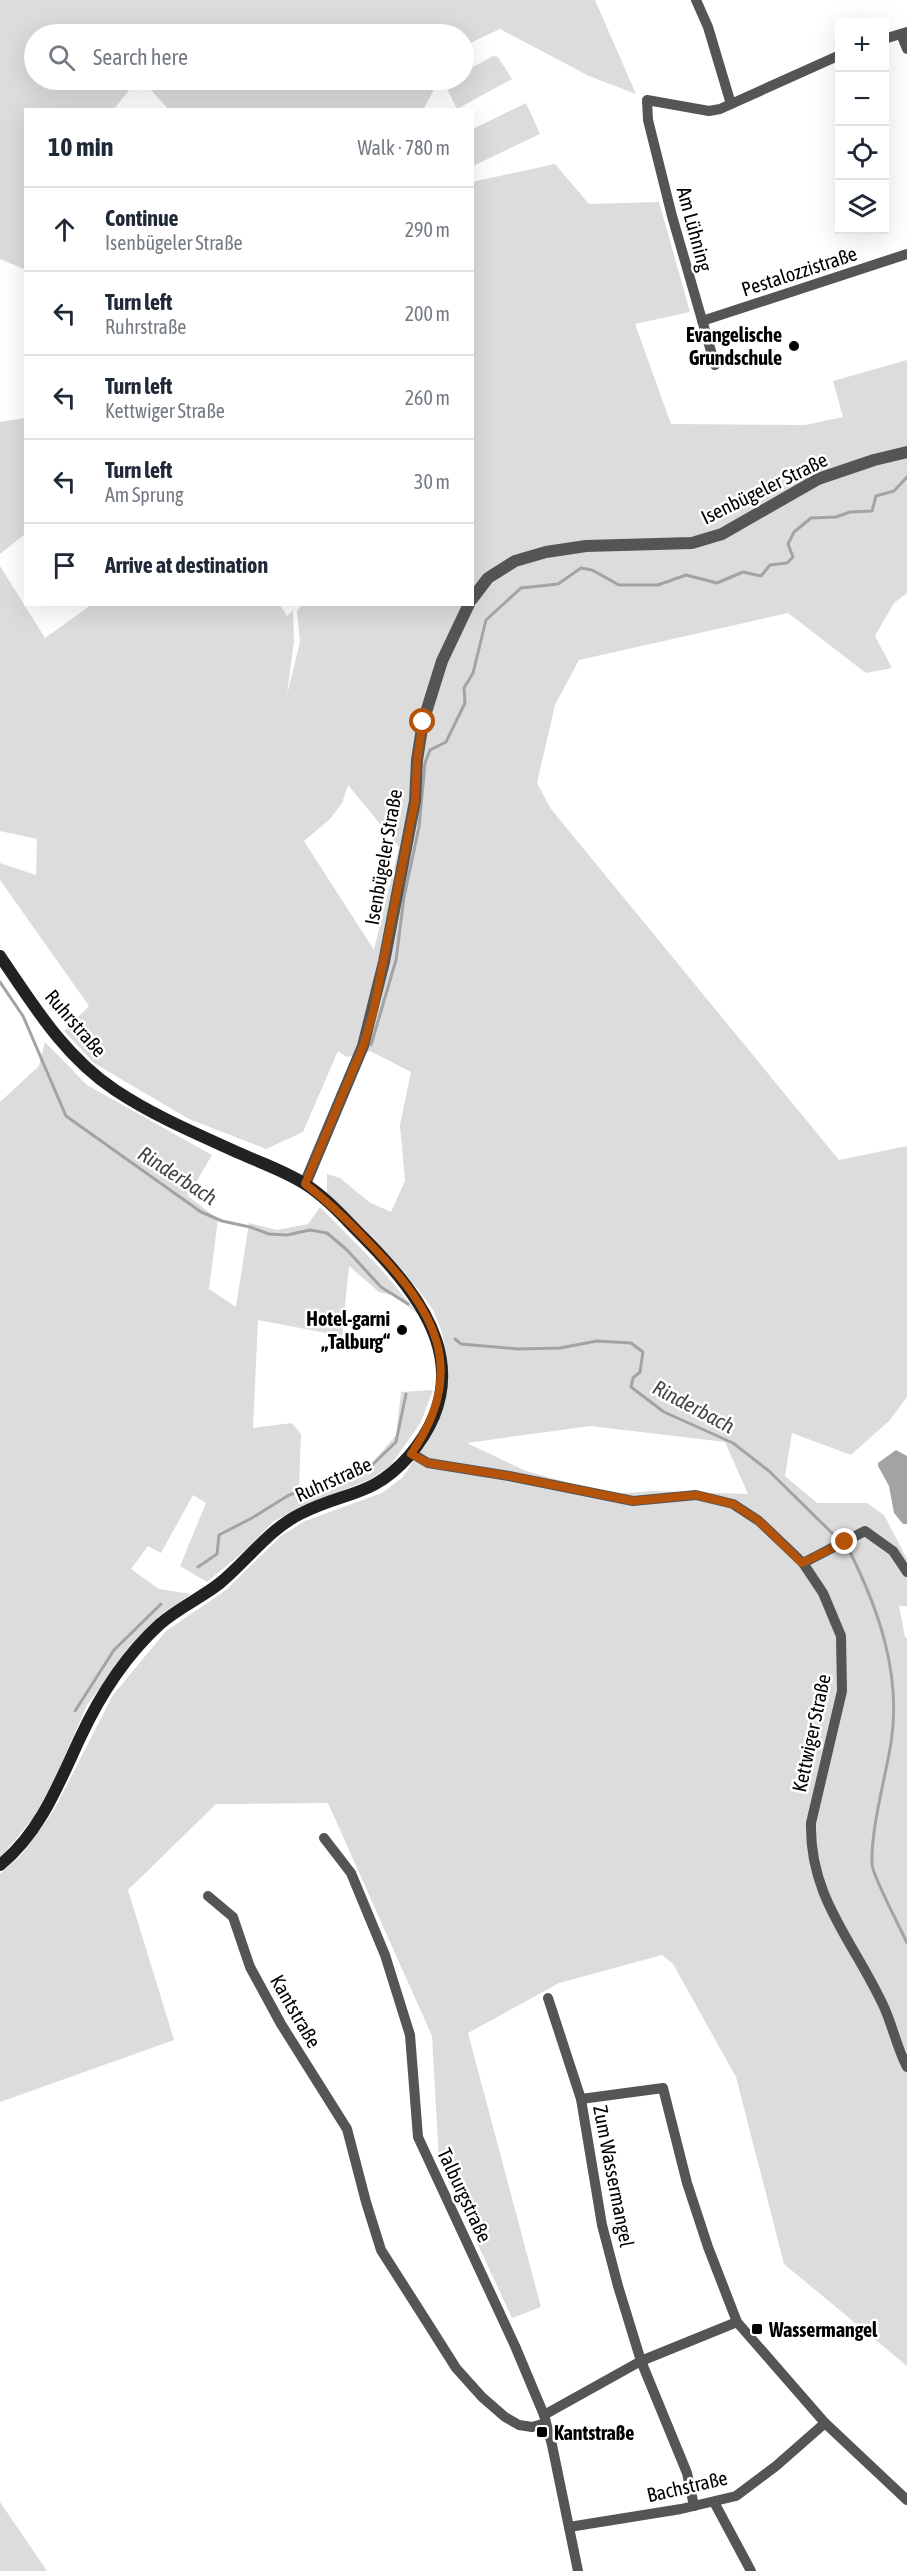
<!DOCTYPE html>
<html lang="en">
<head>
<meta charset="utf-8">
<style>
	:root { --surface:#fff; --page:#f6f6f7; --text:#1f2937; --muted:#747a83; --line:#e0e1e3 }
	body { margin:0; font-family:"Asap Condensed",sans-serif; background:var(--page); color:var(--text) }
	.controls { position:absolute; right:18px; top:18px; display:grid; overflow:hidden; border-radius:0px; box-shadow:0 6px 24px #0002 }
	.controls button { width:54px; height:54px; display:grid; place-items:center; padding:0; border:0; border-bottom:2px solid var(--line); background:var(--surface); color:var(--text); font:30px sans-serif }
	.stop { position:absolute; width:18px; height:18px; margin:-14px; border:4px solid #b45309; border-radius:50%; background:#fff }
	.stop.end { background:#b45309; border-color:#fff; box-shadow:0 2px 6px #0008 }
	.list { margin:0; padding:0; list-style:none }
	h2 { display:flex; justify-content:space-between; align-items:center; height:78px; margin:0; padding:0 24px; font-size:26px }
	h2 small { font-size:20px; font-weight:400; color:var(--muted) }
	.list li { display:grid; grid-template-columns:39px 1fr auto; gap:18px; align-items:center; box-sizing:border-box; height:84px; padding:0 24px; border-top:2px solid var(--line) }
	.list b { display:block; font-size:22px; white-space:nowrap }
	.list p { margin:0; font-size:20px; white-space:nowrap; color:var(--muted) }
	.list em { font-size:20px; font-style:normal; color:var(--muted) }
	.icon { flex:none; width:33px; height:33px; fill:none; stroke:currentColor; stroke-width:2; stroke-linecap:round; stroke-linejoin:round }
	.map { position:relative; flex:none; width:907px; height:2571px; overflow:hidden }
	.search { position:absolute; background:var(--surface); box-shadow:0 6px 24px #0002; left:24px; top:24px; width:450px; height:66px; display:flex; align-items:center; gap:15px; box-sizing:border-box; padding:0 21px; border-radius:33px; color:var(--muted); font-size:22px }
	.panel { position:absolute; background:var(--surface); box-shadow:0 6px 24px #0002; left:24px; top:108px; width:450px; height:498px; border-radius:0px }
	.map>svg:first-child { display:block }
</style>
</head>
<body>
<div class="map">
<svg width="907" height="2571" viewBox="0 0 907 2571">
	<rect width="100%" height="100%" fill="#fff"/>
	<g fill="#dcdcdc" fill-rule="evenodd">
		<polygon points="0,0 595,0 636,94 589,76 500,29 464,46 464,34 34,34 34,80 137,80 114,109 26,110 24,269 0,259"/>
		<polygon points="493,56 498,57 512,79 457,109 444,83 450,80 464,80 464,72"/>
		<polygon points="142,80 439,80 423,110 168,109"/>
		<polygon points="526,103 540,134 473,166 473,129"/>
		<path d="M555,164L589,204L659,202L690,312L635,324L671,424L805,425L843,417L833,381L907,360V593L894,603L875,636L892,668L866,673L788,613L579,660L555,705L537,783L551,809L839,1160L907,1146V1397L890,1420L851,1455L792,1433L785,1476L817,1503H867L884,1515L907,1559V1606H899L905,1637L907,1638V2366L784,2264L736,2077L673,1964L662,1955L559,1983L468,2033L541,2307L512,2318L439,2161L432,2036L328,1803L216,1804L128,1890L174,2040L0,2102V1874L23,1853L54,1810L113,1695L166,1631L226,1590L281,1536L305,1521L382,1493L402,1478L435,1429L447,1362L442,1332L433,1310L418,1289L384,1251L327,1194V1174L340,1178L369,1202L391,1212L405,1181L400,1125L411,1072L370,1051L347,1057L338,1051L303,1132L266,1149L189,1119L114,1075L94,1063L64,1031L89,1006L0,880V863L36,875L37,839L0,831V566L45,638L91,605H280L287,616L293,610L294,641L287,695L300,642L297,611L302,605L472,604V182ZM348,785L399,847L374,950L304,841L330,819L342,803ZM590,1426L725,1442L748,1494L653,1491L610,1494L526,1471L467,1443Z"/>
		<polygon points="25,418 25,534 0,554 0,422"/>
		<polygon points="45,1042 87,1085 212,1155 188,1196 218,1219 209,1289 236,1307 249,1223 277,1230 308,1224 320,1207 381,1269 419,1315 395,1296 379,1292 349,1266 342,1336 258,1320 253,1428 292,1423 301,1434 299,1490 373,1462 396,1435 401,1392 433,1390 421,1422 391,1465 371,1479 299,1508 274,1521 241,1554 207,1582 180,1566 206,1503 193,1495 161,1553 148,1546 131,1569 159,1589 191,1594 159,1616 133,1644 87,1705 57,1774 34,1817 0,1858 0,1102 39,1066"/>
		<polygon points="0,2502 47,2571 0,2571"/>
	</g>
	<polygon fill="#a3a3a3" points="896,1450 907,1456 907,1524 903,1524 894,1513 889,1486 878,1466 878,1463"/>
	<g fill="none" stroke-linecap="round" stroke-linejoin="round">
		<g stroke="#a3a3a3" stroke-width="3">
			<polyline points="0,982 23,1016 66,1116 201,1212 222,1221 250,1227 269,1234 287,1235 310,1230 327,1233 347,1250 381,1287 408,1304"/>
			<polyline points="371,1045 396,960 404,897 419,827 425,763 430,750 446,742 465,703 464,688 473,673 486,620 521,588 558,584 581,568 592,570 619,585 658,585 686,575 717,583 743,572 761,576 770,565 787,563 793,557 788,544 794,532 811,518 836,517 850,512 872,511 876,496 894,491 907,477"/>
			<polyline points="455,1339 461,1344 519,1349 560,1348 597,1341 631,1343 643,1352 640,1372 633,1378 631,1387 664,1412 733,1443 769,1471 834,1535"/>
			<path d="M847,1546C878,1607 902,1674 891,1743C885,1780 871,1827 872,1864C872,1875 901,1929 907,1943"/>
			<polyline points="198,1567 217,1554 219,1535 252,1518 289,1495 369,1468 396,1442 406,1394"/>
			<polyline points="75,1711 114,1650 161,1604"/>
		</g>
		<g stroke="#555" stroke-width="10">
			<polyline points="696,0 708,27 731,104"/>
			<polyline points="901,34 907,49"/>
			<polyline points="884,39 907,32"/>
			<polyline points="702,321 907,254"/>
			<polyline points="715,365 672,216 648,120 647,100 709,111 720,109 840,55"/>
			<path d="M411,1453L428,1463L509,1476L633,1501L696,1495L733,1504L759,1521L803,1563L823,1593L841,1636L842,1691L811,1823C809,1898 855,1943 884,2007C893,2027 897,2048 907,2067"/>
			<polyline points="803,1563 865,1531 893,1551 907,1572"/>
			<polyline points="324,1838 351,1873 385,1955 410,2035 418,2137 515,2346 544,2415 552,2445 578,2571"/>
			<polyline points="208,1896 233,1917 250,1967 281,2024 347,2129 366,2202 381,2250 425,2319 456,2368 482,2397 505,2417 519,2425 532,2427 546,2423"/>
			<polyline points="548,1998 581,2099 602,2225 618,2286 641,2361 687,2473 694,2506"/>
			<polyline points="581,2099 663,2088 687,2183 708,2247 737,2322 825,2423 907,2500"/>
			<polyline points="544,2415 641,2361 737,2322"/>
			<polyline points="714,2502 751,2571"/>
			<polyline points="569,2527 681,2509 736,2496 776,2466 825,2423"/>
		</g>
		<g stroke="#555" stroke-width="12">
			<polyline points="472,599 488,578 515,561 546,552 586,546 692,543 722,534 818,479 874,460 907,452"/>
			<polyline points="305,1184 363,1046 384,962 415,801 417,760 423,722 442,661 469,604"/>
		</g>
		<path stroke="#222" stroke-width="12" d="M0,956C34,1006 64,1056 115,1090C154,1116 197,1134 239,1153C261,1163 285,1171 305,1184C327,1198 345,1219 364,1238C426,1300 479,1374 409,1456C372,1498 344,1491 300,1514C268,1530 247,1561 220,1583C201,1598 178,1608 160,1624C126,1655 99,1697 80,1738C59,1783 40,1833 0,1865"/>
	</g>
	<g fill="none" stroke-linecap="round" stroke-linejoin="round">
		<path stroke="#b45309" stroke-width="8" d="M423,722L417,760L415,801L373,1013L363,1046L305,1184C329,1202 349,1222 369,1243C434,1309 470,1369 411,1454L428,1463L509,1476L633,1501L696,1495L733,1504L759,1521L802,1563L845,1542"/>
	</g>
	<g fill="#000" stroke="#fff" stroke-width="2">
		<circle cx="794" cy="346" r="6"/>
		<circle cx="402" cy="1330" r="6"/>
		<rect x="751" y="2323" width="12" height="12" rx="3"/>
		<rect x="536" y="2426" width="12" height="12" rx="3"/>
	</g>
	<g text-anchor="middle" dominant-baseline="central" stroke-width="5" stroke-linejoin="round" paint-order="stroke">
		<g font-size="20" fill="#000" stroke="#fff">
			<text transform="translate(695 229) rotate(75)">Am Lühning</text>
			<text transform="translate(799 271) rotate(-18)">Pestalozzistraße</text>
			<text transform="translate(764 488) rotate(-26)">Isenbügeler Straße</text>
			<text transform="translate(383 857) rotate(-80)">Isenbügeler Straße</text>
			<text transform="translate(76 1023) rotate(49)">Ruhrstraße</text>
			<text transform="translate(333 1479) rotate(-24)">Ruhrstraße</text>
			<text transform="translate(811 1733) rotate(-78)">Kettwiger Straße</text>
			<text transform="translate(296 2011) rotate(60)">Kantstraße</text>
			<text transform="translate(614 2176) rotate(79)">Zum Wassermangel</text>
			<text transform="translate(465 2195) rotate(65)">Talburgstraße</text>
			<text transform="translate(687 2486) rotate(-13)">Bachstraße</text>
		</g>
		<g font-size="20" font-weight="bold" fill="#000" stroke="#fff" text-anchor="end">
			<text x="782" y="334">Evangelische<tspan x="782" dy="23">Grundschule</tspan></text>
			<text x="390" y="1318">Hotel-garni<tspan x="390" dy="23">„Talburg“</tspan></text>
			<text x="769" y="2329" text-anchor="start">Wassermangel</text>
			<text x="554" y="2432" text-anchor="start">Kantstraße</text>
		</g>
		<g font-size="21" font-style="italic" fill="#444" stroke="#fff">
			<text transform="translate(178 1175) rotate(33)">Rinderbach</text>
			<text transform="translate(694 1406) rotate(28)">Rinderbach</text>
		</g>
	</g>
</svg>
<div class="controls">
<button>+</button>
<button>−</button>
<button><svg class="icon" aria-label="locate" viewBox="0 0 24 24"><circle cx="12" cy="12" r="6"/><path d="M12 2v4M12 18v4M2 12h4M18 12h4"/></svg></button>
<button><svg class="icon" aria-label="layers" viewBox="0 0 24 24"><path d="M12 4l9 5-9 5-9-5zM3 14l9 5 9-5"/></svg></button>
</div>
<div class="stop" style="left:423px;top:722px"></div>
<div class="stop end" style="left:845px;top:1542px"></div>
<div class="search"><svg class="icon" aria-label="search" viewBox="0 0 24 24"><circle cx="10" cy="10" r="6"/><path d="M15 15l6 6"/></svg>Search here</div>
<section class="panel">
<h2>10 min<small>Walk · 780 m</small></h2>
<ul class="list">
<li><svg class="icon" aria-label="ahead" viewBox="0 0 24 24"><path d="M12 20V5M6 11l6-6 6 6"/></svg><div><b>Continue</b><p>Isenbügeler Straße</p></div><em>290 m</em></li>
<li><svg class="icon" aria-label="left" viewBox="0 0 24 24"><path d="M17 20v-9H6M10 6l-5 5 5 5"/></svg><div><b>Turn left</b><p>Ruhrstraße</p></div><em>200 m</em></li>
<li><svg class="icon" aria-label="left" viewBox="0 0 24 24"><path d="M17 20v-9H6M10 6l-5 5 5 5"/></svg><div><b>Turn left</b><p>Kettwiger Straße</p></div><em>260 m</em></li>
<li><svg class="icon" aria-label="left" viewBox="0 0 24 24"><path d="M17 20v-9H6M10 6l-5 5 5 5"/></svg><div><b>Turn left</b><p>Am Sprung</p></div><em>30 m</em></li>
<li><svg class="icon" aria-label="arrive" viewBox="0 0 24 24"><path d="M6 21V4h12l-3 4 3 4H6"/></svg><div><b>Arrive at destination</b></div></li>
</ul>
</section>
</div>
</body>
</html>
